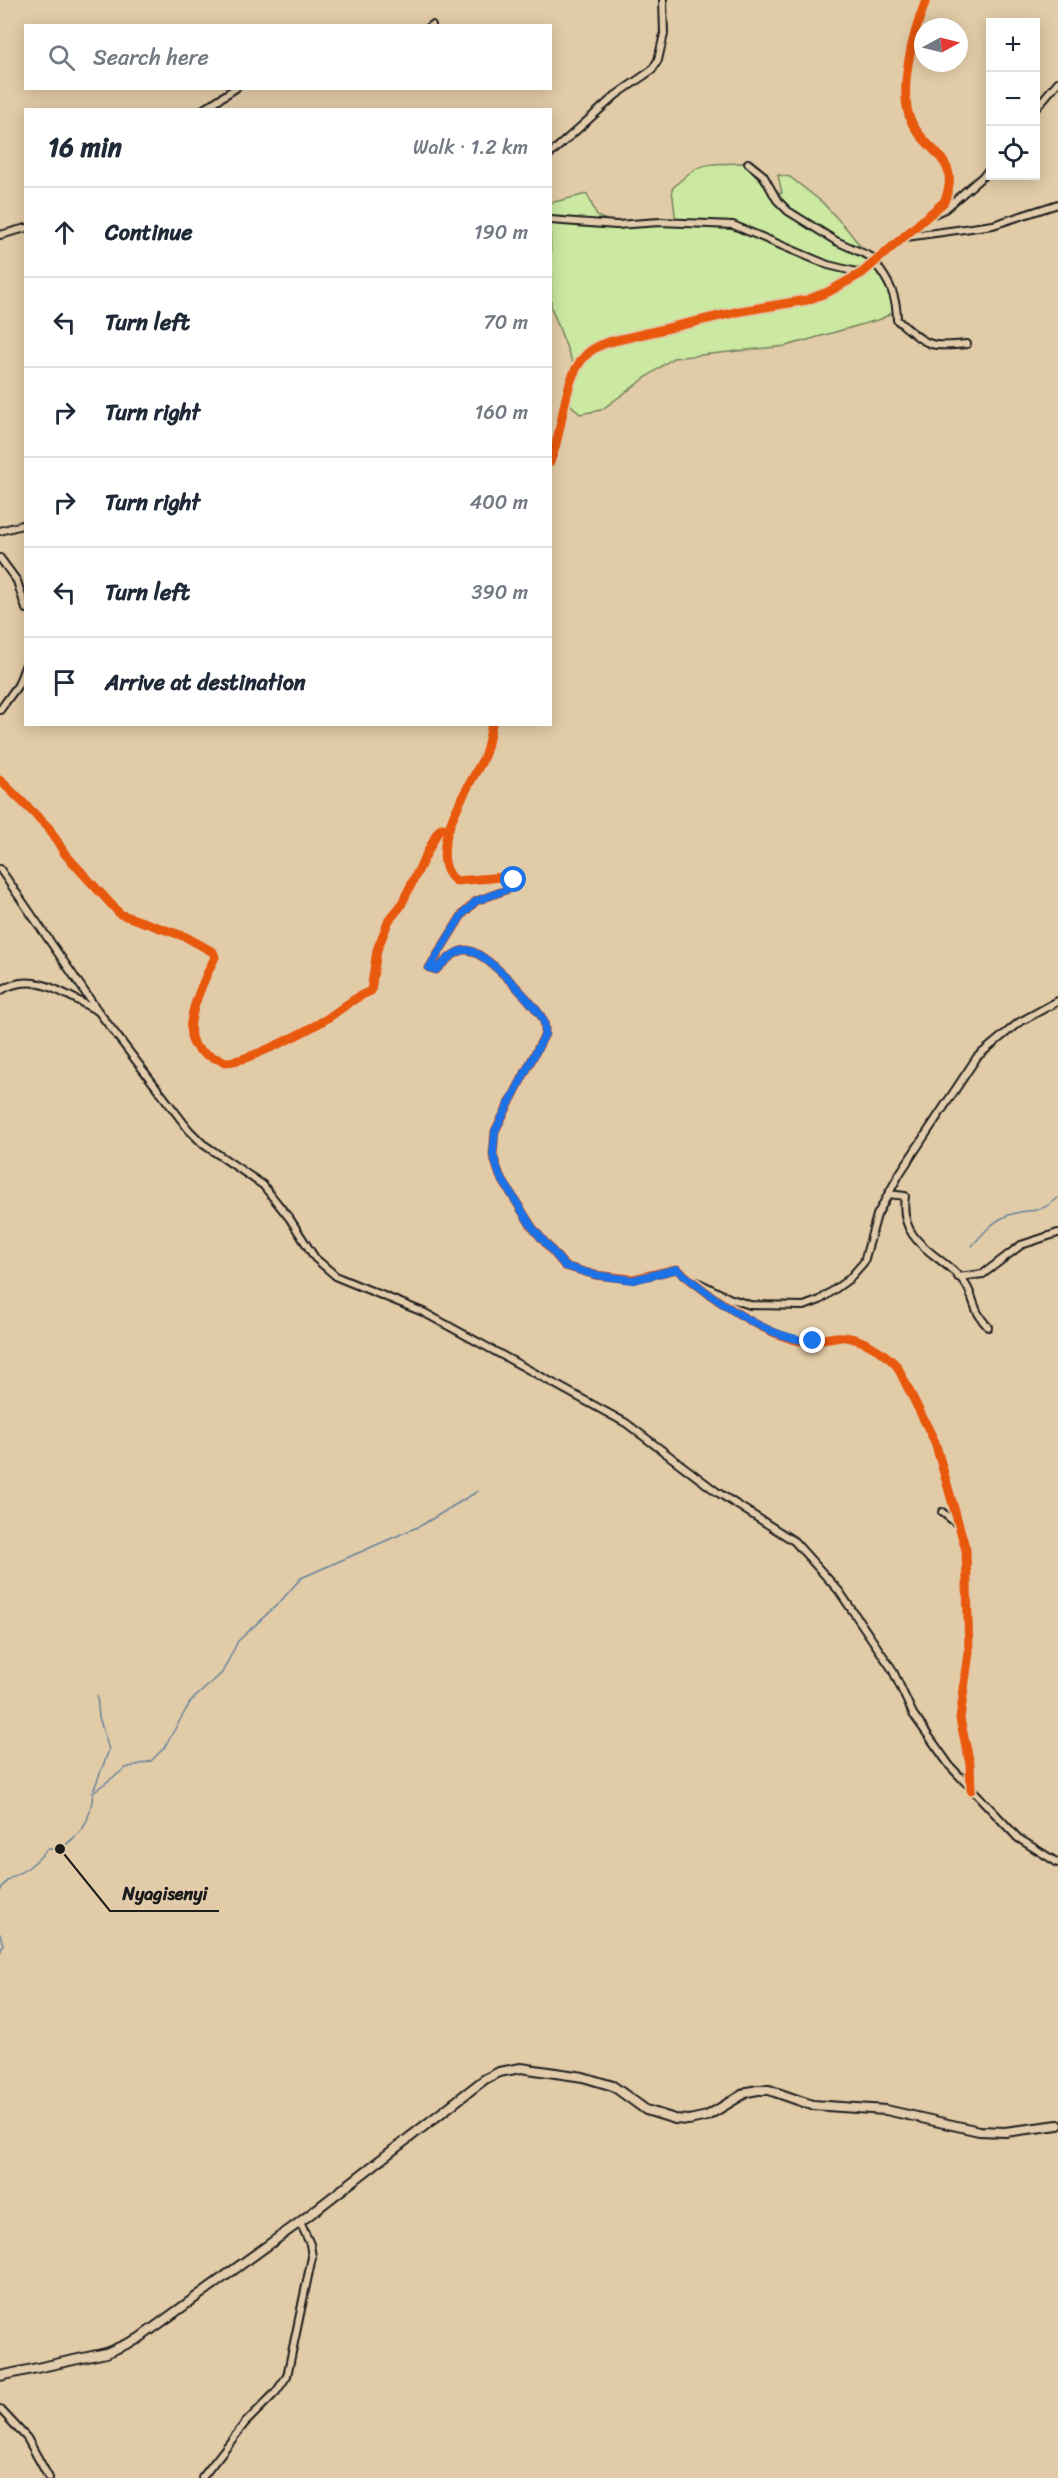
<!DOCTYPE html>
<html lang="en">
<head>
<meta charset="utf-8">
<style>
	:root { --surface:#fff; --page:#f2f2f3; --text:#1f2937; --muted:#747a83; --line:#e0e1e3 }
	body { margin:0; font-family:Sriracha,sans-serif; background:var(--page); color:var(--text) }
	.controls { position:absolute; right:18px; top:18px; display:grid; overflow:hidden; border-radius:0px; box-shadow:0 3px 15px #0003 }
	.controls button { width:54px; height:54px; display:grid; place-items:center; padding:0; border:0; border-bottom:2px solid var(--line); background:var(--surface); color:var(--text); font:30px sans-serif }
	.compass { position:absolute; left:914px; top:18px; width:54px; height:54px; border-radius:50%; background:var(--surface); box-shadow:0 3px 15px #0003; rotate:83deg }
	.stop { position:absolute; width:18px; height:18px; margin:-14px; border:4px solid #1a73e8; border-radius:50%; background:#fff }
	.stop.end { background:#1a73e8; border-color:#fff; box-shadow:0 2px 6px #0008 }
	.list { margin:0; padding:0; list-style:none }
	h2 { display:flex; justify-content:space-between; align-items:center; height:78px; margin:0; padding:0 24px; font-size:26px }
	h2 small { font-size:20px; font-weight:400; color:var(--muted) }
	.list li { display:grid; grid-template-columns:39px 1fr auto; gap:18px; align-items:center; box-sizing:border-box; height:90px; padding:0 24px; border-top:2px solid var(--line) }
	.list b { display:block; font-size:22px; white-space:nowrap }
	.list em { font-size:20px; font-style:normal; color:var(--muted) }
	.icon { flex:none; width:33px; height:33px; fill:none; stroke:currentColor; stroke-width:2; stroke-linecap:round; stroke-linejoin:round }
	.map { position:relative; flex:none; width:1058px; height:2478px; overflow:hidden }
	.search { position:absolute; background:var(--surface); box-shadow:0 3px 15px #0003; left:24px; top:24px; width:528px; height:66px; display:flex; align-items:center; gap:15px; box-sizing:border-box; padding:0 21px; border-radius:0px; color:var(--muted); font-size:22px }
	.panel { position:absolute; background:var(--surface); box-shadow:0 3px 15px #0003; left:24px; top:108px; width:528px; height:618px; border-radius:0px }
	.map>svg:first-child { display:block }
</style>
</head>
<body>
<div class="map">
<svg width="1058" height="2478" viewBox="0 0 1058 2478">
	<rect width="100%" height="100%" fill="#e2cba7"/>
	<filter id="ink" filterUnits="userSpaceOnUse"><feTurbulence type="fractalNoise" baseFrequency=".0167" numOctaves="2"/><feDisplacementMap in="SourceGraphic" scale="12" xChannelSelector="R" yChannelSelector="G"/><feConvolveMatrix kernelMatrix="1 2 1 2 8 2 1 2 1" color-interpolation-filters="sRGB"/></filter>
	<g filter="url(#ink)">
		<path fill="#cbe9a0" stroke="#74825e" stroke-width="1.5" d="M743,163L776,195L782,193L778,175L790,177L822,202L847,229L885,278L895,311L881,319L786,346L673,358L601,410L580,414L565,399L575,369L551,307L550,203L587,194L597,216L611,222L676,223L672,189C698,161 706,164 743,163Z"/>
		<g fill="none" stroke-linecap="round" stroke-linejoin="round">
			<g stroke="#66839d" stroke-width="1.5">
				<path d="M972,1246C983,1234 992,1221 1009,1215C1030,1207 1035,1217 1058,1198"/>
				<polyline points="94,1789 109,1750 99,1717 97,1696"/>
				<polyline points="93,1792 126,1768 151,1761 164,1748 191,1701 222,1673 238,1641 280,1602 301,1578 422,1525 478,1491"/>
				<path d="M0,1892C5,1877 18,1875 29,1867C36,1862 42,1855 48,1849H60C84,1832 90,1822 93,1793"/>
				<polyline points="0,1934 3,1945 0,1953"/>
			</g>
			<g stroke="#1c1c1c" stroke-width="10">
				<g id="minor">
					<polyline points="430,26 432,25"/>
					<polyline points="1036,108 1058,82"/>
					<polyline points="202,110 236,88"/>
					<polyline points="550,154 616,95 652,70 658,60 664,34 663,0"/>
					<polyline points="748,163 763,175 777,200 788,211 836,241 878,260"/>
					<polyline points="934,214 945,209 990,170"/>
					<polyline points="550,220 616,225 660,222 733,225 828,265 861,273"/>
					<polyline points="0,235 26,228"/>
					<polyline points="906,237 993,225 1058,204"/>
					<path d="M875,263C889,281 897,296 897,320C928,345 926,348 967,344"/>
					<path d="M550,462C564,431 562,379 585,356C591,349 600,345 609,342L741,311L807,300L828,292L862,273L944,202C963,159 928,154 912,123C896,92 914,31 926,0"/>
					<polyline points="0,531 26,524"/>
					<polyline points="0,558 17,581 26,609"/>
					<polyline points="0,710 18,685 26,664"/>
					<path d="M492,724C489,736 488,750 482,761C468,788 423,855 456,881L504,877L515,880L514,887L476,901L462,915L429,968L436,970C443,963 456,949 467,950C487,953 529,999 541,1016C545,1022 545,1027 545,1034L495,1131L493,1155L500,1176L532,1227L565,1266L595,1275L633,1279L677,1269C707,1294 761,1334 800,1341C812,1343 824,1338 836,1337C858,1335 883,1351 897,1366L935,1442L966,1550L969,1652L960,1719L970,1764L971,1790"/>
					<path d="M0,780L49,828L65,854L120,914L186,937L213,952L215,957C206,976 179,1028 196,1047C203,1055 216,1058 226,1062C248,1062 308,1030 328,1018C343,1008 354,997 371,991L377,950L389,920L400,907L437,833L441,828L449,829"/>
					<polyline points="0,869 98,1011 189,1130 203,1144 263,1185 290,1219 315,1258 337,1277 423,1312 626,1423 717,1492 794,1541 839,1591 892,1669 913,1714 950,1766 1018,1838 1058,1863"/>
					<path d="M0,991C34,969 65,995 96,1010"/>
					<path d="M888,1194L905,1196C898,1245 941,1253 964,1282C975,1296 971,1309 988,1327"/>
					<polyline points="958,1277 983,1274 1021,1245 1058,1233"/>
					<polyline points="693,1280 729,1298 750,1305 804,1306 820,1300 849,1279 864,1262 877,1215 900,1173 977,1057 1018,1023 1058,1001"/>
					<polyline points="942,1512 961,1527"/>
					<polyline points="0,2409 27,2438 49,2478"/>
					<polyline points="202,2478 245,2423 276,2392 287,2376 312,2257 310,2244 300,2222"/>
				</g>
			</g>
			<g stroke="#1c1c1c" stroke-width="12">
				<polyline id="major" points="0,2376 106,2353 138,2339 300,2222 485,2079 499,2072 521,2068 583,2077 613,2086 646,2110 675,2119 689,2120 707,2116 747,2092 758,2090 769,2090 812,2105 886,2110 979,2131 1005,2132 1058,2125"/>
			</g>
			<use href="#minor" stroke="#e2ccab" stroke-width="6"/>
			<use href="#major" stroke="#e2ccab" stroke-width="8"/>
			<g stroke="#e2ccab" stroke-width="13">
				<g id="cycleway">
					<path d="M550,462C564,431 562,379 585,356C591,349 600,345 609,342L741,311L807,300L828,292L862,273L944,202C963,159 928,154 912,123C896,92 914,31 926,0"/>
					<path d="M492,724C489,736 488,750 482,761C468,788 423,855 456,881L504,877L515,880L514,887L476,901L462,915L429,968L436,970C443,963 456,949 467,950C487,953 529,999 541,1016C545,1022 545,1027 545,1034L495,1131L493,1155L500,1176L532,1227L565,1266L595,1275L633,1279L677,1269C707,1294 761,1334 800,1341C812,1343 824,1338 836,1337C858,1335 883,1351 897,1366L935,1442L966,1550L969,1652L960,1719L970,1764L971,1790"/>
					<path d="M0,780L49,828L65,854L120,914L186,937L213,952L215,957C206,976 179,1028 196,1047C203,1055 216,1058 226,1062C248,1062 308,1030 328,1018C343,1008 354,997 371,991L377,950L389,920L400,907L437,833L441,828L449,829"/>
				</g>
			</g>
			<use href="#cycleway" stroke="#e8590c" stroke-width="9"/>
		</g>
	</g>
	<g fill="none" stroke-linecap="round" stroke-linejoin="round" filter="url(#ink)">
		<path stroke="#1a73e8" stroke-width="8" d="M514,880V887L476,901L462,915L429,968L436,970C443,963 456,949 467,950C487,953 529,999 541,1016C545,1022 545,1027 545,1034L495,1131L493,1155L500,1176L532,1227L565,1266L595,1275L633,1280L677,1269C711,1297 767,1340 813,1341"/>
	</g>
	<path fill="none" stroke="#1c1c1c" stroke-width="2" d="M60 1849L110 1911H219"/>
	<circle fill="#1c1c1c" stroke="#e2ccab" stroke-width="2" cx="60" cy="1849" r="6"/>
	<g font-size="18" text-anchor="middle" font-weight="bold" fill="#1c1c1c" stroke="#e2ccab" stroke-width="4.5" stroke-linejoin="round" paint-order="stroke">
		<text x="165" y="1900">Nyagisenyi</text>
	</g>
</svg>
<div class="controls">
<button>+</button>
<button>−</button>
<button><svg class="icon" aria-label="locate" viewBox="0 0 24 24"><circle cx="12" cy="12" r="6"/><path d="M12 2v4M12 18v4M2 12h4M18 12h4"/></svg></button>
</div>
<svg class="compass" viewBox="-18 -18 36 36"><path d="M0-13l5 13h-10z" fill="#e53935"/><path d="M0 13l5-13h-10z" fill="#747a83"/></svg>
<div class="stop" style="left:514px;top:880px"></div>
<div class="stop end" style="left:813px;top:1341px"></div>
<div class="search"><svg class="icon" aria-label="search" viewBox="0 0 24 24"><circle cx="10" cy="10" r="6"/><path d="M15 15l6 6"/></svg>Search here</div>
<section class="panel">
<h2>16 min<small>Walk · 1.2 km</small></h2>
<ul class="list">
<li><svg class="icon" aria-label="ahead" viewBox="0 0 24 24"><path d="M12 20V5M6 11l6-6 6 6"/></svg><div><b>Continue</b></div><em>190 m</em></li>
<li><svg class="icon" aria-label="left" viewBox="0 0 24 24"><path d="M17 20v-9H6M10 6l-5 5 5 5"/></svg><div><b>Turn left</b></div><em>70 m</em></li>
<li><svg class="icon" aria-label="right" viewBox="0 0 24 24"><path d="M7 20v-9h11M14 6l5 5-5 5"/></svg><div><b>Turn right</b></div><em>160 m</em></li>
<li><svg class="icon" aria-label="right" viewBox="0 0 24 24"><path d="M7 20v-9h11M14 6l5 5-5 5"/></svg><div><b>Turn right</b></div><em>400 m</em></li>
<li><svg class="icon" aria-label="left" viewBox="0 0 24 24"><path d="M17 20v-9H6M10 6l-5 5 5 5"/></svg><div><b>Turn left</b></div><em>390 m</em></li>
<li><svg class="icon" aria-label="arrive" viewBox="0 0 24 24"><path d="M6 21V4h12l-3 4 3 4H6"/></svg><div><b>Arrive at destination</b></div></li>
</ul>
</section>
</div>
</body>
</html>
